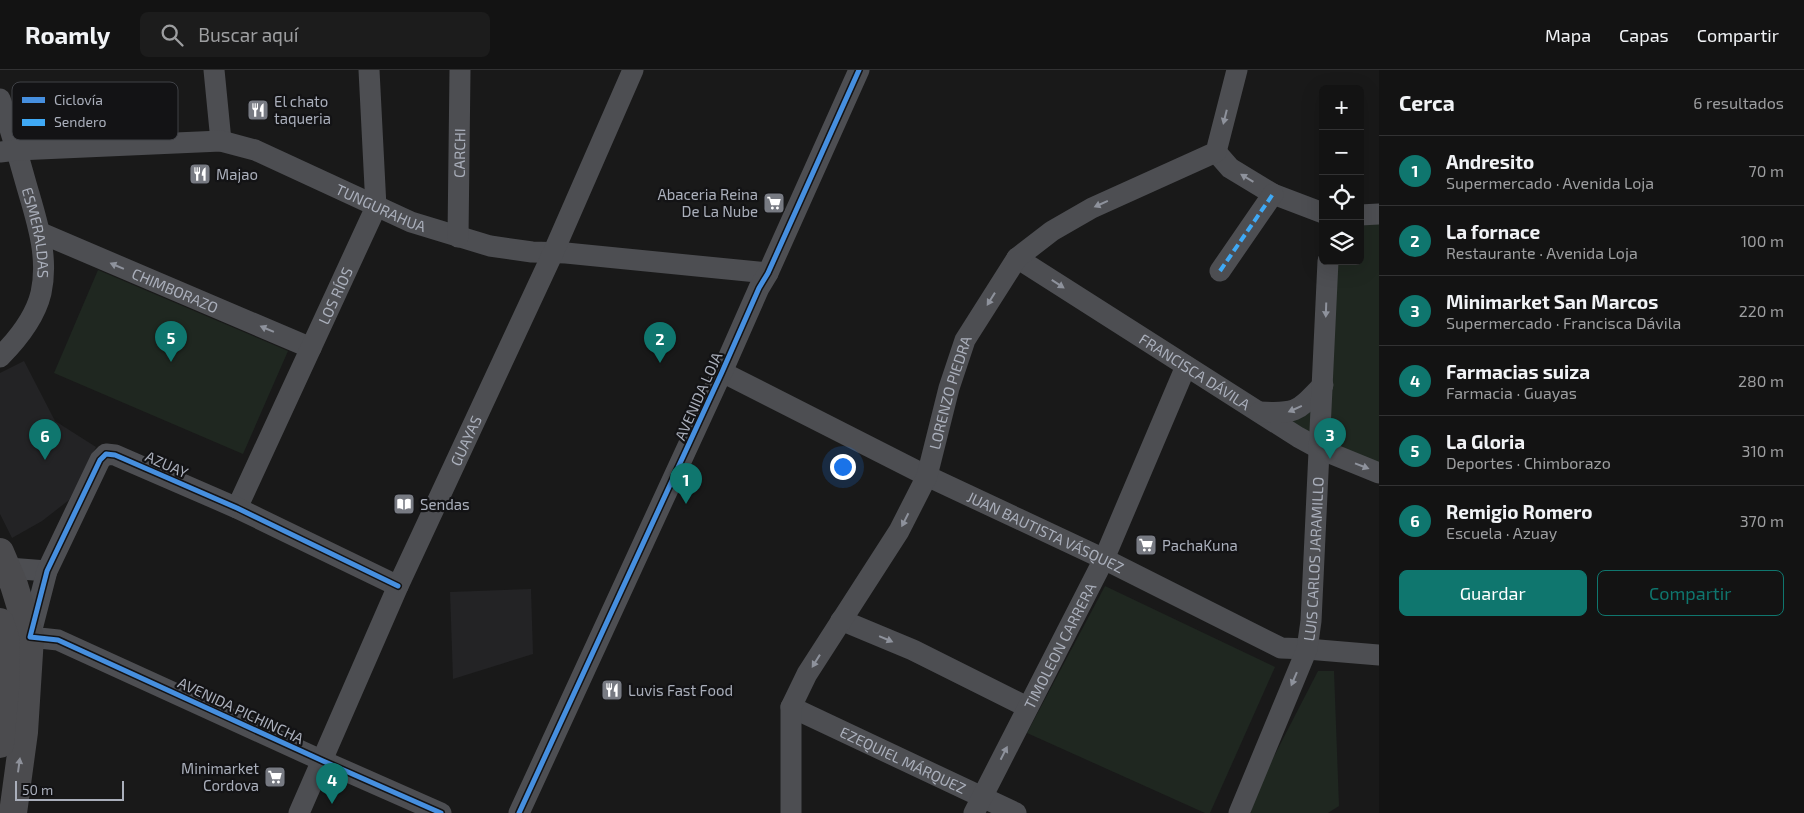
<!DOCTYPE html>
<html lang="es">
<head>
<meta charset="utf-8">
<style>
	:root { --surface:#131313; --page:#1c1c1c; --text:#f1f3f6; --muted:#9d9ea0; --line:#323233; --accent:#0f766e }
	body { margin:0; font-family:"Exo 2",sans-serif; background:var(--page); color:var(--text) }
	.controls { position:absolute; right:15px; top:15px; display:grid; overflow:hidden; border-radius:8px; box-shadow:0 5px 20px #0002 }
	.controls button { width:45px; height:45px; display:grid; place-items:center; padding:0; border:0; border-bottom:1px solid var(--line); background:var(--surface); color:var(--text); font:25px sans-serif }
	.scale { position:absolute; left:15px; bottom:12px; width:109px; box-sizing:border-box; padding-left:5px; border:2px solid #aaafbb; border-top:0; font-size:14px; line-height:18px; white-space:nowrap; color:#aaafbb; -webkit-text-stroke:4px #131315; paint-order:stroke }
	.you { position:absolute; left:842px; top:396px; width:18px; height:18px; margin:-12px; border:4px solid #fff; border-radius:50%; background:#1a73e8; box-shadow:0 0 0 8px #1a73e833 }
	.badge { display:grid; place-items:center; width:32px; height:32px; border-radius:50%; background:var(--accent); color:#fff; font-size:16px; font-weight:700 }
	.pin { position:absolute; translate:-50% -41px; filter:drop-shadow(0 1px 2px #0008) }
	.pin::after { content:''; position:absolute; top:26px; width:18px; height:15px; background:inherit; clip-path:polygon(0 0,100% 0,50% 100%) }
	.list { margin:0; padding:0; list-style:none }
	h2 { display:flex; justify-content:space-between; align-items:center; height:65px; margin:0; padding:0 20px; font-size:21px }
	h2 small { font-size:16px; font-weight:400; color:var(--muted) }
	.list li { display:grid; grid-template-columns:32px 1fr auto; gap:15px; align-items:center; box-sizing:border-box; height:70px; padding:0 20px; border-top:1px solid var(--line) }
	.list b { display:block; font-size:19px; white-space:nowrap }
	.list p { margin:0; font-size:16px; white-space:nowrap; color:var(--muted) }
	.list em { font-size:16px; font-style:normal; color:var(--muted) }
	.actions { display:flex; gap:10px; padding:15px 20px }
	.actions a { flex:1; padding:11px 0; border:1px solid var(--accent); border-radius:8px; text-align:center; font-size:18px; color:var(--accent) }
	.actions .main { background:var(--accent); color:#fff }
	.icon { flex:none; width:28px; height:28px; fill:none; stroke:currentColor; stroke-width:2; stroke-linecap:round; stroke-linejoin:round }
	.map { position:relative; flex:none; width:1379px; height:743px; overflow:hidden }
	header { display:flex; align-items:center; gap:30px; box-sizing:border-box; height:70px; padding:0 25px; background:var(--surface); border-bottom:1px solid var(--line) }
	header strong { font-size:24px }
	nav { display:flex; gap:28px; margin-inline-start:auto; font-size:18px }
	.search { width:350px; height:45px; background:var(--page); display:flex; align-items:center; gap:12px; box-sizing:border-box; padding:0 18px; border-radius:8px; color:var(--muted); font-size:19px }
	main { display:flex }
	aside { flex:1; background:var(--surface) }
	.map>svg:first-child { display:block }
</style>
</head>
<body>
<header>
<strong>Roamly</strong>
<div class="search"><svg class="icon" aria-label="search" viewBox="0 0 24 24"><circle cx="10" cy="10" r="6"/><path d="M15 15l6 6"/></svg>Buscar aquí</div>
<nav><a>Mapa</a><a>Capas</a><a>Compartir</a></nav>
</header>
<main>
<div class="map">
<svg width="1379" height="743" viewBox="0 0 1379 743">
	<rect width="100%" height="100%" fill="#191919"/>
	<g fill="#232325">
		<polygon points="24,291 55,351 96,377 69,430 42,451 12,468 0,444 0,303"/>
		<polygon points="531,519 533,584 453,609 450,522"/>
	</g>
	<g fill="#1f2720">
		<polygon points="1379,150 1379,395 1334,377 1330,371 1328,363 1334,191 1360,191 1360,151"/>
		<polygon points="98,200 288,281 243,384 54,303"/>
		<polygon points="1319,324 1316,372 1286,347"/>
		<polygon points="1105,516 1275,597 1210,743 1205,743 1027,663"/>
		<polygon points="1318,601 1334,601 1339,736 1328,743 1251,743 1253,727"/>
	</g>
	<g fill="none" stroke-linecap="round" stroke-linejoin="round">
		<g stroke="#4d4e52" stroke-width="21">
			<polyline points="214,0 221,71"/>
			<path id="s1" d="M0,29C10,58 19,88 27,117C37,151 49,187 41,223C35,248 18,269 0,287"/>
			<path id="s2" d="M0,82L17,80L221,71L255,80L411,152L490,176L532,182L566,183L768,203"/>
			<polyline points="1216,82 1230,98 1273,124 1323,143"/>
			<polyline points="1360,145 1379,144"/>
			<path id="s3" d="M41,163L311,278"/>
			<path id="s4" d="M458,167L460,0"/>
			<path id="s5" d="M1017,188L1298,367L1320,379L1379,403"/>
			<polyline points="1220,201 1273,124"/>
			<path id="s6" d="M722,302L927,406L1104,489L1281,578L1307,579L1379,585"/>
			<path d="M1259,342C1297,344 1297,342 1323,315"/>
			<path id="s7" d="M237,438L376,137L369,0"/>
			<polyline points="8,498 47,501"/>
			<polyline points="398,516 237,438 115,385 106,384 100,390 47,501 30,567 58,570 323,691 441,743"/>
			<polyline points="841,550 913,580 1027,637"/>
			<path id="s8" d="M791,637L1016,743"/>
			<path id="s9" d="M299,743L398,516L553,183L633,0"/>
			<polyline points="519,743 722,302 759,218 768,203 859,0"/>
			<path id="s10" d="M791,743V637L807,604L899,461L927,406L949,318L965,270L1017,188L1052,161L1092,138L1216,82L1237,0"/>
			<path id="s11" d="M974,743L1104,489L1186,296"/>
			<path id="s12" d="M1239,743L1307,579L1311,551L1328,191"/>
		</g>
		<g stroke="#4b4b4e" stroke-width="28">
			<polyline points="0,482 14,515 30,567 24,662 13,743"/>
			<polyline points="0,552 6,571 5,620 0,674"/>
		</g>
		<polyline stroke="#3fa9f5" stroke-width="4" stroke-dasharray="8 4" stroke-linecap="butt" points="1220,201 1273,124"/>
		<g stroke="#131315" stroke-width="8">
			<g id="cycleway">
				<polyline points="398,516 237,438 115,385 106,384 100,390 47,501 30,567 58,570 323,691 441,743"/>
				<polyline points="519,743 722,302 759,218 768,203 859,0"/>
			</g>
		</g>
		<use href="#cycleway" stroke="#468fdf" stroke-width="5"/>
	</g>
	<defs><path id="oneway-solid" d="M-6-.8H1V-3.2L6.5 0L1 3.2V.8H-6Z" transform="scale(1.25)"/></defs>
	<g fill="#8e929c">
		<use href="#oneway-solid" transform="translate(1225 47) rotate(104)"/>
		<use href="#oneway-solid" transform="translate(1247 108) rotate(-149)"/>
		<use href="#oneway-solid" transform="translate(1101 134) rotate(156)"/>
		<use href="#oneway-solid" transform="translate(117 196) rotate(-157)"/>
		<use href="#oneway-solid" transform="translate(1058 214) rotate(33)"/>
		<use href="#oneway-solid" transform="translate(991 229) rotate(122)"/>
		<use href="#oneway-solid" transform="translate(1326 240) rotate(92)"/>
		<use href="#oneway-solid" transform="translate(267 259) rotate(-157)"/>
		<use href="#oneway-solid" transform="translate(1295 339) rotate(156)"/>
		<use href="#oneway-solid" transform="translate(1362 396) rotate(21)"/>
		<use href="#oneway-solid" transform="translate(905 450) rotate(117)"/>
		<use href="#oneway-solid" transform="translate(886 569) rotate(23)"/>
		<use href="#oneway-solid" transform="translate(816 591) rotate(122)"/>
		<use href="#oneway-solid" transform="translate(1294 609) rotate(113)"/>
		<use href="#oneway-solid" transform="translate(1004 683) rotate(-63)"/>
	</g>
	<use fill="#8e919a" href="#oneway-solid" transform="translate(19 695) rotate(-82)"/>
	<defs>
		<g id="restaurant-square" transform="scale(1.125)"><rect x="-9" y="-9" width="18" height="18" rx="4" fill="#777a82" stroke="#131315"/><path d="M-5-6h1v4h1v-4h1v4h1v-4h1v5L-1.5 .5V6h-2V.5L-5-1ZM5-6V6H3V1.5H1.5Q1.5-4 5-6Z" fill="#fff"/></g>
		<g id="supermarket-square" transform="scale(1.125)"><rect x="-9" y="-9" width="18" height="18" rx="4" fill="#777a82" stroke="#131315"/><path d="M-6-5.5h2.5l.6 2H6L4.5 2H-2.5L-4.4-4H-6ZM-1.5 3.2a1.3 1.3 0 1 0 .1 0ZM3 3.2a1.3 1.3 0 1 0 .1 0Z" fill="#fff"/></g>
		<g id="library-square" transform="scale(1.125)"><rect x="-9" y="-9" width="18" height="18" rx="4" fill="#777a82" stroke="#131315"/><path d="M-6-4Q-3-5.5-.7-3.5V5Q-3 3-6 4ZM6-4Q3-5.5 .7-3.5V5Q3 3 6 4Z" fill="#fff"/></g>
	</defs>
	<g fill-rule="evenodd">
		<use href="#restaurant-square" x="258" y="40"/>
		<use href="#restaurant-square" x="200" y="104"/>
		<use href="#supermarket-square" x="774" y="133"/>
		<use href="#library-square" x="404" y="434"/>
		<use href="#supermarket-square" x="1146" y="475"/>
		<use href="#restaurant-square" x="612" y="620"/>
		<use href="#supermarket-square" x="275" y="707"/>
	</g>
	<g text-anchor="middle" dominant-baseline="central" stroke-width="4.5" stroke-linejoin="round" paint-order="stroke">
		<g font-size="15" fill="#aaafbb" stroke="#131315" text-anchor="start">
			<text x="274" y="31">El chato<tspan x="274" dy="17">taqueria</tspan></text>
			<text x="216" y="104">Majao</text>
			<text x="758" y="124" text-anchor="end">Abaceria Reina<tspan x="758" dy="17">De La Nube</tspan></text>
			<text x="420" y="434">Sendas</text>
			<text x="1162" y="475">PachaKuna</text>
			<text x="628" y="620">Luvis Fast Food</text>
			<text x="259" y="698" text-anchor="end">Minimarket<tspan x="259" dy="17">Cordova</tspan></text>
		</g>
		<g font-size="15" fill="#aaafbb" stroke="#131315">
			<text stroke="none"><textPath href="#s4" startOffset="84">CARCHI</textPath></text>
			<text stroke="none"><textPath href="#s2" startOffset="395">TUNGURAHUA</textPath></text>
			<text stroke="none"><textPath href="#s1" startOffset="139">ESMERALDAS</textPath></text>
			<text stroke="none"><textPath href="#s3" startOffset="146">CHIMBORAZO</textPath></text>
			<text stroke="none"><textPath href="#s7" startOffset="234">LOS RÍOS</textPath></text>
			<text stroke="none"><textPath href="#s5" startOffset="211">FRANCISCA DÁVILA</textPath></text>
			<text stroke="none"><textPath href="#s10" startOffset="461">LORENZO PIEDRA</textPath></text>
			<text transform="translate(698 326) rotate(-66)">AVENIDA LOJA</text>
			<text stroke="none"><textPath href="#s9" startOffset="408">GUAYAS</textPath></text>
			<text transform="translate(167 394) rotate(24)">AZUAY</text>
			<text stroke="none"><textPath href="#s6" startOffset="361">JUAN BAUTISTA VÁSQUEZ</textPath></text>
			<text stroke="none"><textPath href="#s12" startOffset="268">LUIS CARLOS JARAMILLO</textPath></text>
			<text stroke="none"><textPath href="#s11" startOffset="188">TIMOLEON CARRERA</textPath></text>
			<text transform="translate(241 640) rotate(25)">AVENIDA PICHINCHA</text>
			<text stroke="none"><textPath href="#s8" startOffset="124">EZEQUIEL MÁRQUEZ</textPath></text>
		</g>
	</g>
	<rect x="12" y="12" width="166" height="58" rx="8" fill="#131315" stroke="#404247" stroke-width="1"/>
	<rect x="22" y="27" width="23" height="6" fill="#468fdf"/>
	<rect x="22" y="49" width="23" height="7" fill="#3fa9f5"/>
	<g font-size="14" fill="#aaafbb">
		<text x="54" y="35">Ciclovía</text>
		<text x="54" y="57">Sendero</text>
	</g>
</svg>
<div class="controls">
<button>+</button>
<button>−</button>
<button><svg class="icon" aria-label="locate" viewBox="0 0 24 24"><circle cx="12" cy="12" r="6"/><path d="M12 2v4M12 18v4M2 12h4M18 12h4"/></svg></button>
<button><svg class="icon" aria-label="layers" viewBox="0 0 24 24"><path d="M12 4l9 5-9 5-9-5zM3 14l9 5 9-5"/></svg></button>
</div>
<div class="scale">50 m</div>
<div class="you"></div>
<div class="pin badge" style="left:686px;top:434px">1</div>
<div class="pin badge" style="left:660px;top:293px">2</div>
<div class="pin badge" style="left:1330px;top:389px">3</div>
<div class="pin badge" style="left:332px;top:734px">4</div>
<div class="pin badge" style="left:171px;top:292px">5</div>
<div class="pin badge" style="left:45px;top:390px">6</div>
</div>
<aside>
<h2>Cerca<small>6 resultados</small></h2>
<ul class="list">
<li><span class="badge">1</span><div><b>Andresito</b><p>Supermercado · Avenida Loja</p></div><em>70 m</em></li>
<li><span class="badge">2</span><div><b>La fornace</b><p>Restaurante · Avenida Loja</p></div><em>100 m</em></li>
<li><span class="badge">3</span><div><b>Minimarket San Marcos</b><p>Supermercado · Francisca Dávila</p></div><em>220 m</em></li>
<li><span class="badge">4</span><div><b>Farmacias suiza</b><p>Farmacia · Guayas</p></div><em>280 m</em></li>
<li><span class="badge">5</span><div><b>La Gloria</b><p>Deportes · Chimborazo</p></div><em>310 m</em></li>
<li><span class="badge">6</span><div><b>Remigio Romero</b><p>Escuela · Azuay</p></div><em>370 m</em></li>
</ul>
<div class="actions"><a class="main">Guardar</a><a>Compartir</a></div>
</aside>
</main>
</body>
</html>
